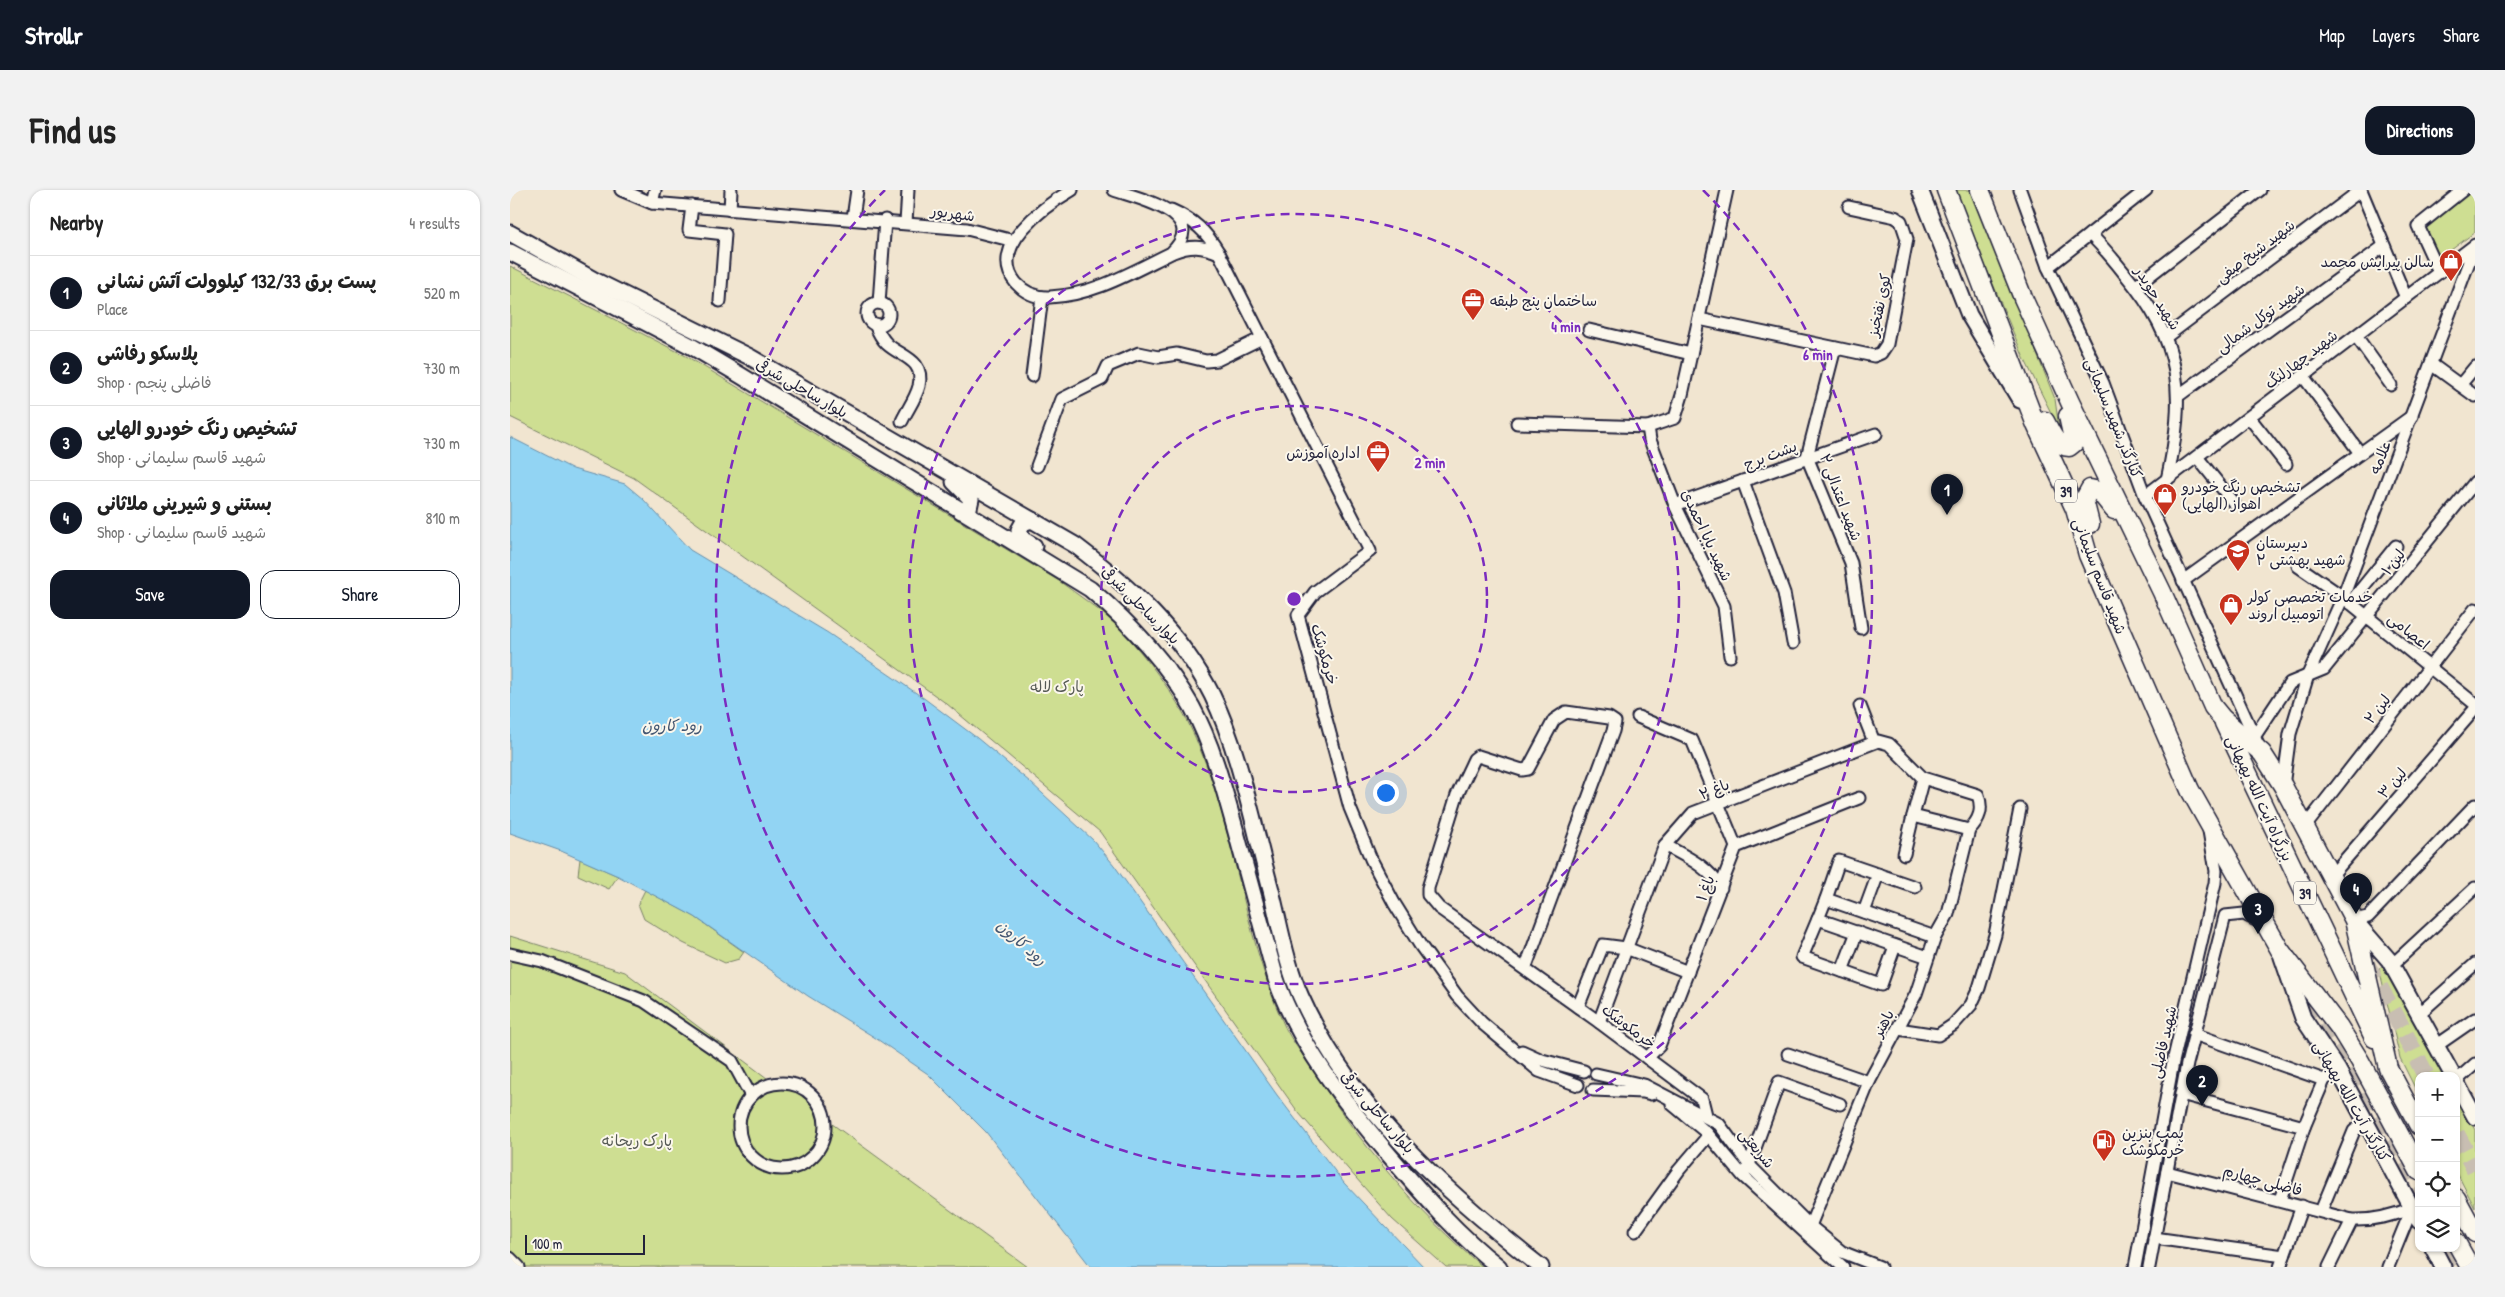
<!DOCTYPE html>
<html lang="en">
<head>
<meta charset="utf-8">
<style>
	:root { --surface:#fff; --page:#f2f2f2; --text:#222; --muted:#767676; --line:#e0e0e0; --accent:#111827 }
	body { margin:0; font-family:"Patrick Hand","Playpen Sans Arabic",sans-serif; background:var(--page); color:var(--text) }
	.controls { position:absolute; right:15px; bottom:15px; display:grid; overflow:hidden; border-radius:10px; box-shadow:0 1px 4px #0004 }
	.controls button { width:45px; height:45px; display:grid; place-items:center; padding:0; border:0; border-bottom:1px solid var(--line); background:var(--surface); color:var(--text); font:25px sans-serif }
	.scale { position:absolute; left:15px; bottom:12px; width:120px; box-sizing:border-box; padding-left:5px; border:2px solid #22223b; border-top:0; font-size:14px; line-height:18px; white-space:nowrap; color:#22223b; -webkit-text-stroke:4px #fbf7ec; paint-order:stroke }
	.you { position:absolute; left:875px; top:602px; width:18px; height:18px; margin:-12px; border:4px solid #fff; border-radius:50%; background:#1a73e8; box-shadow:0 0 0 8px #1a73e833 }
	.badge { display:grid; place-items:center; width:32px; height:32px; border-radius:50%; background:var(--accent); color:#fff; font-size:16px; font-weight:700 }
	.pin { position:absolute; translate:-50% -41px; filter:drop-shadow(0 1px 2px #0008) }
	.pin::after { content:''; position:absolute; top:26px; width:18px; height:15px; background:inherit; clip-path:polygon(0 0,100% 0,50% 100%) }
	.list { margin:0; padding:0; list-style:none }
	h2 { display:flex; justify-content:space-between; align-items:center; height:65px; margin:0; padding:0 20px; font-size:21px }
	h2 small { font-size:16px; font-weight:400; color:var(--muted) }
	.list li { display:grid; grid-template-columns:32px 1fr auto; gap:15px; align-items:center; box-sizing:border-box; height:75px; padding:0 20px; border-top:1px solid var(--line) }
	.list b { display:block; font-size:19px; white-space:nowrap }
	.list p { margin:0; font-size:16px; white-space:nowrap; color:var(--muted) }
	.list em { font-size:16px; font-style:normal; color:var(--muted) }
	.actions { display:flex; gap:10px; padding:15px 20px }
	.actions a { flex:1; padding:11px 0; border:1px solid var(--accent); border-radius:15px; text-align:center; font-size:18px; color:var(--accent) }
	.actions .main { background:var(--accent); color:#fff }
	.icon { flex:none; width:28px; height:28px; fill:none; stroke:currentColor; stroke-width:2; stroke-linecap:round; stroke-linejoin:round }
	.map { position:relative; flex:none; width:1965px; height:1077px; overflow:hidden; border-radius:15px }
	header { display:flex; align-items:center; gap:30px; box-sizing:border-box; height:70px; padding:0 25px; background:var(--accent); color:#fff }
	header strong { font-size:24px }
	nav { display:flex; gap:28px; margin-inline-start:auto; font-size:18px }
	.intro { display:flex; align-items:center; justify-content:space-between; box-sizing:border-box; height:120px; padding:0 30px }
	h1 { margin:0; font-size:35px }
	.button { padding:12px 22px; border-radius:15px; background:var(--accent); color:#fff; font-size:18px; font-weight:700 }
	main { display:flex; gap:30px; padding:0 30px }
	aside { flex:1; background:var(--surface); border-radius:15px; box-shadow:0 1px 4px #0004 }
	.map>svg:first-child { display:block }
</style>
</head>
<body>
<header>
<strong>Strollr</strong>
<nav><a>Map</a><a>Layers</a><a>Share</a></nav>
</header>
<div class="intro"><h1>Find us</h1><a class="button">Directions</a></div>
<main>
<aside>
<h2>Nearby<small>4 results</small></h2>
<ul class="list">
<li><span class="badge">1</span><div><b>پست برق 132/33 کیلوولت آتش نشانی</b><p>Place</p></div><em>520 m</em></li>
<li><span class="badge">2</span><div><b>پلاسکو رفاشی</b><p>Shop · فاضلی پنجم</p></div><em>730 m</em></li>
<li><span class="badge">3</span><div><b>تشخیص رنگ خودرو الهایی</b><p>Shop · شهید قاسم سلیمانی</p></div><em>730 m</em></li>
<li><span class="badge">4</span><div><b>بستنی و شیرینی ملاثانی</b><p>Shop · شهید قاسم سلیمانی</p></div><em>810 m</em></li>
</ul>
<div class="actions"><a class="main">Save</a><a>Share</a></div>
</aside>
<div class="map">
<svg width="1965" height="1077" viewBox="0 0 1965 1077">
	<rect width="100%" height="100%" fill="#f1e5d0"/>
	<filter id="ink" filterUnits="userSpaceOnUse"><feTurbulence type="fractalNoise" baseFrequency=".02" numOctaves="2"/><feDisplacementMap in="SourceGraphic" scale="10" xChannelSelector="R" yChannelSelector="G"/><feConvolveMatrix kernelMatrix="1 2 1 2 8 2 1 2 1" color-interpolation-filters="sRGB"/></filter>
	<g filter="url(#ink)">
		<g fill="#cede92" stroke="#788066">
			<polygon points="1444,0 1461,0 1545,209 1549,239 1513,166"/>
			<polygon points="1963,0 1965,0 1965,42 1929,69 1913,37"/>
			<path d="M0,76L176,166L549,391C568,405 588,418 605,434C629,457 662,501 677,530C725,626 730,737 774,835C781,850 793,865 803,880C849,952 907,1023 973,1077H936L882,1029L788,922L590,642L437,514L124,288L0,227Z"/>
			<polygon points="70,669 108,686 99,699 68,685"/>
			<polygon points="135,700 185,727 234,762 229,769 215,773 173,753 134,729 128,714"/>
			<polygon points="0,746 115,782 265,894 305,903 314,928 518,1077 8,1077 0,1068"/>
			<polygon points="1876,775 1936,886 1909,886 1909,906 1890,868 1869,778"/>
			<polygon points="1946,905 1965,940 1965,1018 1946,981"/>
		</g>
		<polygon fill="#92d4f3" stroke="#658da9" points="0,247 63,279 115,294 133,309 180,360 318,443 415,509 467,548 520,592 583,650 604,675 767,905 834,993 914,1077 581,1077 476,942 418,884 364,847 298,806 185,727 108,686 51,661 0,643"/>
		<g fill="none" stroke-linecap="round" stroke-linejoin="round">
			<g stroke="#c8beb2" stroke-width="18" stroke-dasharray="18 9" stroke-linecap="butt">
				<polyline points="1856,774 1886,827 1916,886"/>
				<polyline points="1802,808 1909,1002"/>
				<polyline points="1946,944 1965,979"/>
				<polyline points="1939,1058 1949,1077"/>
			</g>
			<g stroke="#22223b" stroke-width="15">
				<g id="minor">
					<polyline points="111,0 142,13 457,39 504,51"/>
					<path d="M562,0C536,15 476,57 506,93C515,103 526,108 540,107C584,105 622,82 661,63C701,24 630,9 604,0"/>
					<polyline points="1510,0 1538,77 1593,193 1635,306 1749,557"/>
					<polyline points="1851,0 1896,108"/>
					<polyline points="142,13 145,0"/>
					<polyline points="182,16 179,40 215,44 210,111"/>
					<polyline points="220,20 221,0"/>
					<path d="M661,20C684,30 696,41 709,63L860,361L805,402L788,425L840,618L861,669L884,713L910,755L947,806L972,833L1029,881L1068,895"/>
					<polyline points="343,28 347,0"/>
					<polyline points="396,33 398,0"/>
					<path d="M1580,44C1593,57 1604,70 1615,84C1673,154 1676,203 1657,290"/>
					<path d="M663,62C681,55 692,56 709,63"/>
					<polyline points="1538,77 1636,0"/>
					<polyline points="1929,82 1908,36 1953,0"/>
					<polyline points="1626,96 1750,0"/>
					<polyline points="369,113 375,30"/>
					<circle cx="368" cy="124" r="11"/>
					<polyline points="1189,129 1364,166 1371,163 1377,154 1397,49 1391,31 1385,27 1339,17"/>
					<path d="M365,134C368,142 371,148 377,154C391,167 415,169 409,196C406,208 397,220 392,231"/>
					<polyline points="1079,140 1181,164"/>
					<polyline points="1657,146 1851,0"/>
					<polyline points="1846,146 1881,195"/>
					<polyline points="1325,158 1297,267 1341,373 1351,438"/>
					<polyline points="1921,174 1965,206"/>
					<polyline points="522,186 532,107"/>
					<polyline points="1793,186 1850,263"/>
					<polyline points="1950,195 1965,177"/>
					<polyline points="1668,206 1874,56"/>
					<polyline points="1739,227 1776,274"/>
					<polyline points="1007,233 1138,237 1165,228 1172,205 1217,0"/>
					<polyline points="1138,237 1140,250 1165,315 1214,416 1220,466"/>
					<polyline points="1687,267 1724,313"/>
					<polyline points="527,276 552,209 592,189 598,176 629,163 648,167 667,164 696,171 707,170 752,148"/>
					<polyline points="1233,291 1274,403 1283,453"/>
					<polyline points="1635,306 1965,55"/>
					<polyline points="1165,315 1366,244"/>
					<polyline points="1788,376 1833,407 1965,514"/>
					<polyline points="1673,391 1902,226"/>
					<polyline points="1840,413 1886,356"/>
					<polyline points="1350,516 1364,552"/>
					<polyline points="1128,527 1182,550 1226,657"/>
					<polyline points="1742,550 1780,493 1814,479 1965,292"/>
					<polyline points="1773,596 1780,544 1798,485 1833,407 1965,56"/>
					<polyline points="1794,638 1965,419"/>
					<path d="M1155,655C1176,667 1198,676 1211,698"/>
					<polyline points="1394,664 1403,626"/>
					<polyline points="1821,686 1965,519"/>
					<polyline points="1316,709 1329,671 1405,697"/>
					<polyline points="1354,722 1368,684"/>
					<polyline points="1308,729 1292,767 1371,795 1385,756"/>
					<polyline points="1844,730 1858,727 1965,615"/>
					<polyline points="0,764 32,771 134,811 222,871 241,906"/>
					<polyline points="1418,767 1308,729 1316,709 1425,747"/>
					<polyline points="1882,775 1965,698"/>
					<polyline points="1015,779 1103,541 1105,532 1099,528 1056,522 1044,530 1018,579 1012,580 968,566 964,569 947,605 918,698 918,705 929,718 1089,832 1192,909 1196,925"/>
					<polyline points="1332,781 1347,742"/>
					<polyline points="1068,817 1093,755 1116,758 1178,782"/>
					<polyline points="1909,824 1965,774"/>
					<path d="M1089,832L1155,655L1183,623L1368,551L1379,554L1413,588L1468,605C1473,619 1470,629 1459,640L1403,626L1413,588"/>
					<polyline points="1388,839 1428,845 1443,835 1461,815 1469,798 1485,745 1510,619"/>
					<polyline points="1684,844 1814,890"/>
					<polyline points="1926,856 1965,829"/>
					<polyline points="1012,861 1032,870 1074,881"/>
					<polyline points="1278,864 1359,892"/>
					<polyline points="1137,868 1149,856 1226,657 1349,608"/>
					<polyline points="1086,884 1134,895 1209,934 1240,976 1300,1036 1332,1062 1370,1077"/>
					<polyline points="1946,891 1965,874"/>
					<circle cx="272" cy="936" r="43"/>
					<polyline points="1083,900 1133,902 1141,904"/>
					<polyline points="1671,904 1794,937"/>
					<polyline points="1162,914 1197,943 1233,986 1333,1077"/>
					<polyline points="1237,980 1269,892 1330,914"/>
					<polyline points="1657,982 1842,1030"/>
					<polyline points="1770,1010 1794,937 1814,890 1828,880"/>
					<polyline points="1811,1021 1844,941 1855,932"/>
					<polyline points="1300,1036 1359,892 1406,804 1425,747 1438,724 1459,640"/>
					<polyline points="1125,1041 1169,980 1198,946"/>
					<polyline points="1644,1048 1774,1066"/>
					<polyline points="0,1068 9,1077"/>
					<polyline points="1625,1077 1663,872 1705,693 1706,681 1699,641"/>
					<polyline points="1639,1077 1677,874 1715,726 1734,724 1754,734"/>
					<polyline points="1770,1077 1792,1016"/>
					<path d="M1819,1077L1842,1030C1863,1031 1882,1026 1902,1018"/>
					<polyline points="1878,1077 1902,1018"/>
				</g>
			</g>
			<g stroke="#22223b" stroke-width="19">
				<g id="major">
					<polyline points="1410,0 1459,125 1510,210"/>
					<path d="M0,43L86,91L240,167L565,355C619,396 671,443 702,505C730,562 744,638 761,700C770,736 776,774 791,807C841,919 937,1003 1031,1077"/>
					<path d="M0,62L181,156L230,185L580,399C620,433 656,471 682,517C703,556 714,599 726,642C739,691 753,740 766,789C789,856 835,913 880,966C914,1006 948,1045 989,1077"/>
					<polyline points="444,292 461,309 459,318 451,321"/>
					<polyline points="522,330 513,333 509,340 512,349 524,356"/>
					<polyline points="1844,730 1879,770 1943,886"/>
					<polyline points="1772,767 1793,828 1828,880 1909,1031"/>
					<polyline points="1946,892 1965,927"/>
					<polyline points="1923,1058 1933,1077"/>
				</g>
			</g>
			<g stroke="#22223b" stroke-width="21">
				<g id="highway">
					<polyline points="1436,0 1526,235 1565,319 1578,365 1680,600 1770,760 1829,837 1850,871 1909,981"/>
					<polyline points="1470,0 1513,108 1560,212 1652,402 1703,517 1712,528 1752,563 1773,596 1844,730 1878,878 1909,936"/>
					<path d="M1535,231C1541,242 1546,257 1559,257L1564,253L1558,226"/>
					<polyline points="1580,334 1574,310 1580,299 1589,301 1604,320"/>
					<polyline points="1714,533 1864,848"/>
					<polyline points="1946,1008 1965,1043"/>
					<polyline points="1946,1052 1960,1077"/>
				</g>
			</g>
			<use href="#minor" stroke="#fbf7ec" stroke-width="11"/>
			<use href="#major" stroke="#fbf7ec" stroke-width="15"/>
			<use href="#highway" stroke="#fbf7ec" stroke-width="18"/>
		</g>
	</g>
	<g fill="none" stroke="#7b2cbf" stroke-width="2.5" stroke-dasharray="9 6">
		<circle cx="784" cy="409" r="193"/>
		<circle cx="784" cy="409" r="385"/>
		<path d="M1193 0A578 578 0 1 1 375 0"/>
	</g>
	<defs>
		<g id="shop-pin" transform="scale(1.25)"><path d="M0 17L-7.5 6A9.5 9.5 0 1 1 7.5 6Z" fill="#c8321e" stroke="#fbf7ec"/><path d="M-5-2.5h2.3a2.7 3.5 0 0 1 5.4 0H5L5.5 6h-11ZM-1.5-2.5h3a1.5 2.3 0 0 0-3 0Z" fill="#fff"/></g>
		<g id="office-pin" transform="scale(1.25)"><path d="M0 17L-7.5 6A9.5 9.5 0 1 1 7.5 6Z" fill="#c8321e" stroke="#fbf7ec"/><path d="M-6-3h4V-5.5h4V-3h4V5H-6ZM-1-4.5V-3h2v-1.5ZM-6 0V1H6V0Z" fill="#fff"/></g>
		<g id="school-pin" transform="scale(1.25)"><path d="M0 17L-7.5 6A9.5 9.5 0 1 1 7.5 6Z" fill="#c8321e" stroke="#fbf7ec"/><path d="M0-5L7-2L0 1L-7-2ZM-4 1L0 2.5L4 1V4Q0 6-4 4Z" fill="#fff"/></g>
		<g id="fuel-pin" transform="scale(1.25)"><path d="M0 17L-7.5 6A9.5 9.5 0 1 1 7.5 6Z" fill="#c8321e" stroke="#fbf7ec"/><path d="M-5.5-6h7V0h2V4h1.3V-2.5L3-4.5l.8-.8L6-3V5H2.5V1h-1V6h-7ZM-4.2-4.7v3.2H.2V-4.7Z" fill="#fff"/></g>
	</defs>
	<g fill-rule="evenodd">
		<use href="#shop-pin" x="1941" y="71"/>
		<use href="#office-pin" x="963" y="110"/>
		<use href="#office-pin" x="868" y="262"/>
		<use href="#shop-pin" x="1655" y="305"/>
		<use href="#school-pin" x="1728" y="361"/>
		<use href="#shop-pin" x="1721" y="415"/>
		<use href="#fuel-pin" x="1594" y="951"/>
	</g>
	<g text-anchor="middle" dominant-baseline="central" stroke-width="4" stroke-linejoin="round" paint-order="stroke">
		<g fill="#fbf7ec" stroke="#636270" stroke-width="1">
			<rect x="1545" y="289.5" width="22" height="23" rx="4"/>
			<rect x="1784" y="691.5" width="22" height="23" rx="4"/>
		</g>
		<g font-size="14" font-weight="bold" fill="#22223b">
			<text x="1556" y="301">39</text>
			<text x="1795" y="703">39</text>
		</g>
		<g font-size="15" fill="#22223b" stroke="#fbf7ec">
			<text transform="translate(443 23) rotate(8)">شهریور</text>
			<text transform="translate(1745 61) rotate(-37)">شهید شیخ صفی</text>
			<text transform="translate(1648 108) rotate(58)">شهید حویدر</text>
			<text transform="translate(1369 115) rotate(-78)">کوی نفتخیز</text>
			<text transform="translate(1750 128) rotate(-36)">شهید توکل شمالی</text>
			<text transform="translate(1791 169) rotate(-37)">شهید چهارلنگ</text>
			<text transform="translate(292 198) rotate(30)">بلوار ساحلی شرقی</text>
			<text transform="translate(1604 228) rotate(68)">کنارگذر شهید سلیمانی</text>
			<text transform="translate(1260 265) rotate(-21)">پشت برج</text>
			<text transform="translate(1870 267) rotate(-69)">علامه</text>
			<text transform="translate(1331 307) rotate(69)">شهید اعتدالی ۲</text>
			<text transform="translate(1197 345) rotate(65)">شهید بابا احمدی</text>
			<text transform="translate(1883 372) rotate(-52)">لین ۱</text>
			<text transform="translate(1590 386) rotate(69)">شهید قاسم سلیمانی</text>
			<text transform="translate(631 415) rotate(45)">بلوار ساحلی شرقی</text>
			<text transform="translate(1899 441) rotate(39)">اعصامی</text>
			<text transform="translate(815 464) rotate(74)">خرمکوشک</text>
			<text transform="translate(1867 519) rotate(-52)">لین ۲</text>
			<text transform="translate(1882 593) rotate(-49)">لین ۳</text>
			<text transform="translate(1204 599) rotate(-22)">باغ ۲</text>
			<text transform="translate(1750 608) rotate(65)">بزرگراه آیت الله بهبهانی</text>
			<text transform="translate(1195 698) rotate(-69)">باغ ۱</text>
			<text transform="translate(1373 833) rotate(-62)">باهنر</text>
			<text transform="translate(1119 836) rotate(37)">خرمکوشک</text>
			<text transform="translate(1653 852) rotate(-77)">شهید فاضلی</text>
			<text transform="translate(1842 911) rotate(60)">کنارگذر آیت الله بهبهانی</text>
			<text transform="translate(868 922) rotate(49)">بلوار ساحلی شرقی</text>
			<text transform="translate(1247 958) rotate(51)">شریعتی</text>
			<text transform="translate(1753 990) rotate(15)">فاضلی چهارم</text>
		</g>
		<g font-size="15" fill="#22223b" stroke="#fbf7ec" text-anchor="start">
			<text x="1924" y="71" text-anchor="end">سالن پیرایش محمد</text>
			<text x="980" y="110">ساختمان پنج طبقه</text>
			<text x="850" y="262" text-anchor="end">اداره آموزش</text>
			<text x="1672" y="296">تشخیص رنگ خودرو<tspan x="1672" dy="17">اهواز (الهایی)</tspan></text>
			<text x="1746" y="352">دبیرستان<tspan x="1746" dy="17">شهید بهشتی ۲</tspan></text>
			<text x="1738" y="406">خدمات تخصصی کولر<tspan x="1738" dy="17">اتومبیل اروند</tspan></text>
			<text x="1612" y="942">پمپ بنزین<tspan x="1612" dy="17">خرمکوشک</tspan></text>
		</g>
		<g font-size="15" fill="#565a55" stroke="#fbf7ec">
			<text x="547" y="496">پارک لاله</text>
			<text x="127" y="950">پارک ریحانه</text>
		</g>
		<g font-size="16" font-style="italic" fill="#445772" stroke="#fbf7ec">
			<text x="162" y="535">رود کارون</text>
			<text transform="translate(512 752) rotate(41)">رود کارون</text>
		</g>
	</g>
	<circle cx="784" cy="409" r="8" fill="#7b2cbf" stroke="#fbf7ec" stroke-width="2.5"/>
	<g font-size="15" text-anchor="middle" font-weight="bold" fill="#7b2cbf" stroke="#fbf7ec" stroke-width="4" stroke-linejoin="round" paint-order="stroke">
		<text x="1056" y="142">4 min</text>
		<text x="1308" y="170">6 min</text>
		<text x="920" y="278">2 min</text>
	</g>
</svg>
<div class="controls">
<button>+</button>
<button>−</button>
<button><svg class="icon" aria-label="locate" viewBox="0 0 24 24"><circle cx="12" cy="12" r="6"/><path d="M12 2v4M12 18v4M2 12h4M18 12h4"/></svg></button>
<button><svg class="icon" aria-label="layers" viewBox="0 0 24 24"><path d="M12 4l9 5-9 5-9-5zM3 14l9 5 9-5"/></svg></button>
</div>
<div class="scale">100 m</div>
<div class="you"></div>
<div class="pin badge" style="left:1437px;top:325px">1</div>
<div class="pin badge" style="left:1692px;top:916px">2</div>
<div class="pin badge" style="left:1748px;top:744px">3</div>
<div class="pin badge" style="left:1846px;top:724px">4</div>
</div>
</main>
</body>
</html>
